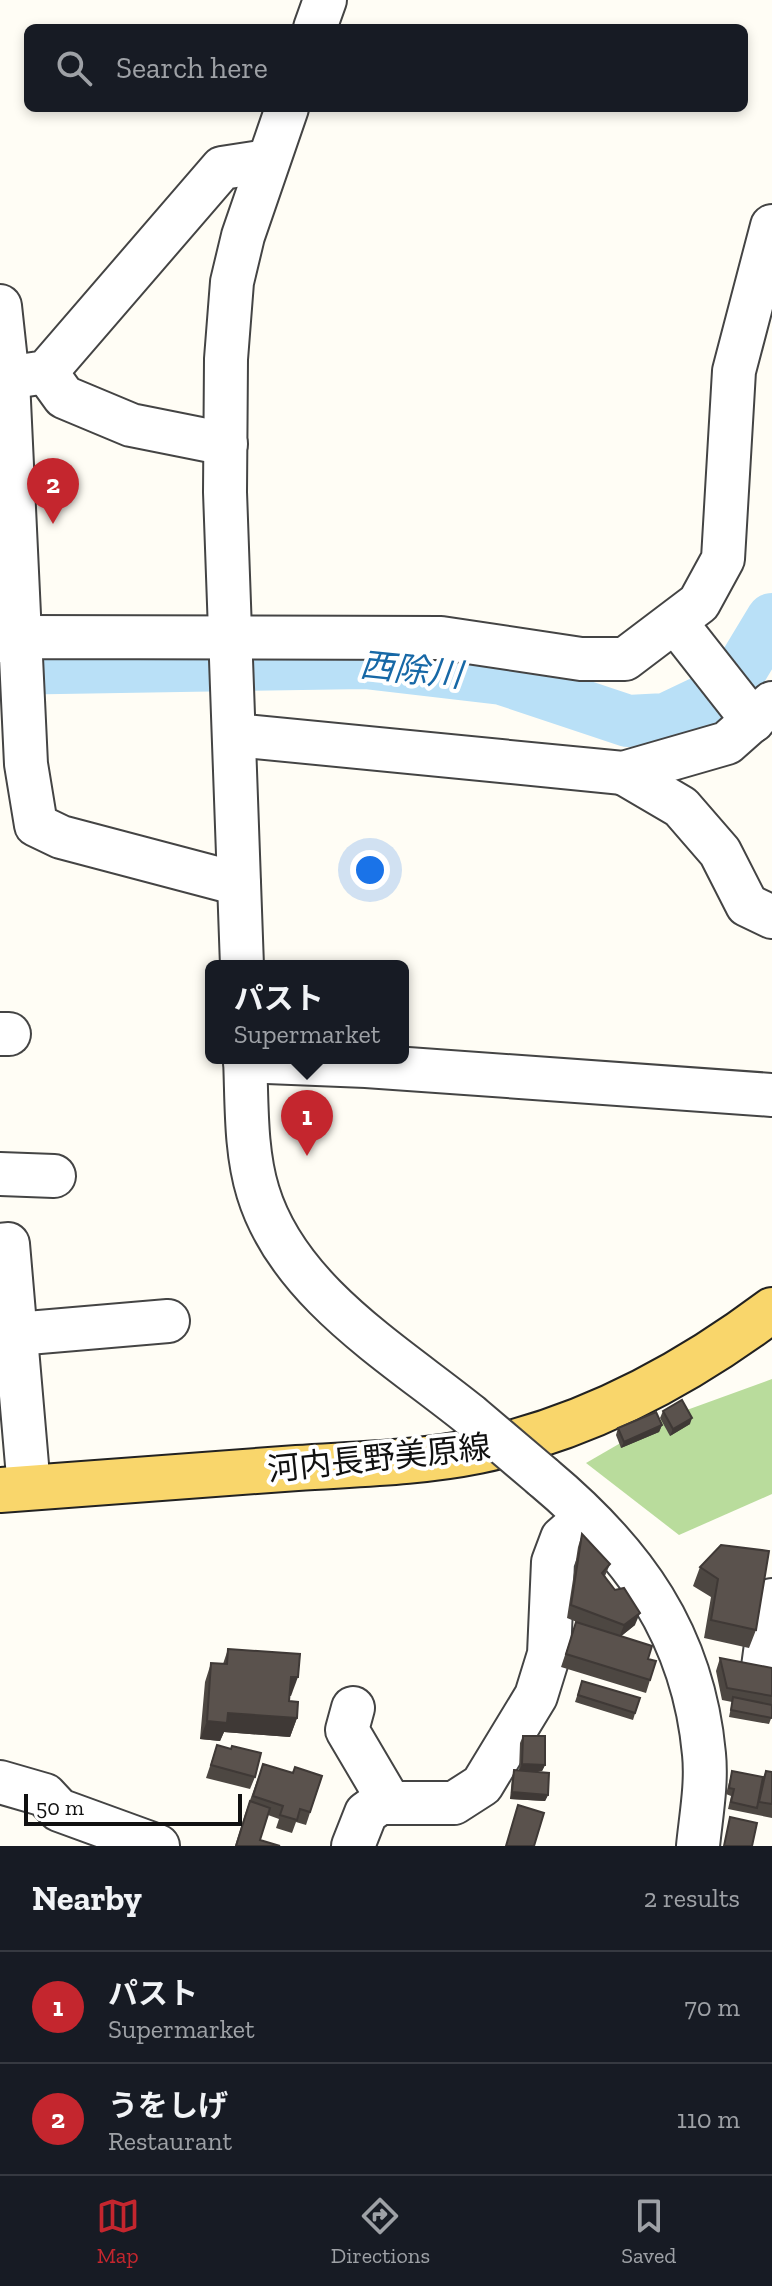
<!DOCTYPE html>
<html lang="en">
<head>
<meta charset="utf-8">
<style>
	:root { --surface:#171b24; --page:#20242c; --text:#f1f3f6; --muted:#9ea1a6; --line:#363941; --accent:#c4262e }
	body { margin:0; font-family:"Zilla Slab","Noto Sans JP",serif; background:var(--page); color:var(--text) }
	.scale { position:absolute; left:24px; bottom:20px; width:218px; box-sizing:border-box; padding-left:8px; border:4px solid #111; border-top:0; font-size:22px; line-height:28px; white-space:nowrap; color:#111; -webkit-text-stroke:6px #fff; paint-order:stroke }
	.you { position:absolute; left:370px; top:870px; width:28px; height:28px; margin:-20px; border:6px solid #fff; border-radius:50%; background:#1a73e8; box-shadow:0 0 0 12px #1a73e833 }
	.badge { display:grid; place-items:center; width:52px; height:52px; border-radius:50%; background:var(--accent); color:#fff; font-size:26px; font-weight:700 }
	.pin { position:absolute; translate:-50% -66px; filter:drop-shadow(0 2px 4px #0008) }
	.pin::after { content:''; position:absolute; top:42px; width:28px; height:24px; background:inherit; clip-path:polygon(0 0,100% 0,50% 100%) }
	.popup { position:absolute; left:205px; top:960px; width:204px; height:104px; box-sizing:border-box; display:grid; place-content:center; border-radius:12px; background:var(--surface); filter:drop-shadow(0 2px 6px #0005); font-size:26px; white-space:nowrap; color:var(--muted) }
	.popup b { font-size:30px; color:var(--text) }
	.popup::after { content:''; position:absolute; left:50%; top:100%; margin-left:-16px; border:16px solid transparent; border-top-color:var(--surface) }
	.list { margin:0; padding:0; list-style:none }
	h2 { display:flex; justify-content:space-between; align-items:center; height:104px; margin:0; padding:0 32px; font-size:34px }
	h2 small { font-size:26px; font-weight:400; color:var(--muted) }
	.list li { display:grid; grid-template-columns:52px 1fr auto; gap:24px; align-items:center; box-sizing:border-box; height:112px; padding:0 32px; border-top:2px solid var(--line) }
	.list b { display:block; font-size:30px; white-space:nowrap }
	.list p { margin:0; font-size:26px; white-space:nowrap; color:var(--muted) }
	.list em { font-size:26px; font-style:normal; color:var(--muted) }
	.icon { flex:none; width:44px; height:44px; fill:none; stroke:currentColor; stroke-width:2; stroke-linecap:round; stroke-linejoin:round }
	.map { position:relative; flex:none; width:772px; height:1846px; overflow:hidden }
	.search { position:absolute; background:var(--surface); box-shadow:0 4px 12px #0003; left:24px; right:24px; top:24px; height:88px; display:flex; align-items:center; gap:20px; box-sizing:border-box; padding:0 28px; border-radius:12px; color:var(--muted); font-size:30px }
	.sheet { height:328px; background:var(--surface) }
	nav { display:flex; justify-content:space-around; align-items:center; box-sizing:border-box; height:112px; border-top:2px solid var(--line); background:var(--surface); font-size:22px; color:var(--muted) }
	nav a { display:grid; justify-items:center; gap:4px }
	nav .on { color:var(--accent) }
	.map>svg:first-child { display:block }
</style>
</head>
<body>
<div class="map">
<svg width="772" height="1846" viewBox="0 0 772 1846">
	<rect width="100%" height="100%" fill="#fffdf5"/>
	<polygon fill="#b9dc9c" points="772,1379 772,1494 679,1535 586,1463 662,1419"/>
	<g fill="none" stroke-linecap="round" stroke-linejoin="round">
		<polyline stroke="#b9e0f7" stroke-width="52" points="0,669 365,663 502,679 628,721 666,719 708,699 743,667 772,619"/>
		<g stroke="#444" stroke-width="46">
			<g id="minor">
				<polyline points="315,28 325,0"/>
				<polyline points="0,306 8,380 26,764 36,825 61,837 239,884"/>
				<polyline points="46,372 64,397 131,425 226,444"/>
				<polyline points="0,379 46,372 222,168 267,161"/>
				<polyline points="676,623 753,721"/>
				<polyline points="0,641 22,637 441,638 581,659 625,659 699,603 723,559 734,371 772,226"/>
				<polyline points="235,735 623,773 727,743 772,703"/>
				<polyline points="623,773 681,807 720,852 747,905 772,917"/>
				<polyline points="242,966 225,492 226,359 232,282 243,236 287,108"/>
				<polyline points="0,1034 9,1034"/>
				<path d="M245,1058C247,1102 245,1150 258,1192C288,1291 393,1353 470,1415"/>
				<polyline points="245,1061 366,1066 772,1095"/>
				<polyline points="0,1174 54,1176"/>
				<polyline points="0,1245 8,1244 29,1488"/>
				<polyline points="16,1334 168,1321"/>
				<path d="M543,1477C634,1553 693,1634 704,1754C707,1784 701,1816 698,1846"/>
				<polyline points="763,1667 772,1600"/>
				<polyline points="353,1708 347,1730 390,1803"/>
				<polyline points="0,1782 45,1795 59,1810 158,1846"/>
				<polyline points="353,1846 366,1813 380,1803 454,1803 482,1785 536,1696 549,1654 553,1562 562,1538 586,1517"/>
			</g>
		</g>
		<g stroke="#222" stroke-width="48">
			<path id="major" d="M0,1490C99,1482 198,1475 297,1468C357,1464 419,1463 478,1451C587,1428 684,1376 772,1310"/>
		</g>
		<use href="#minor" stroke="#fff" stroke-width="42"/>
		<use href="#major" stroke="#f9d66b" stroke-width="44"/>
		<g stroke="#444" stroke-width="46" stroke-linecap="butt">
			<polyline id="minor-bridge" points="470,1415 543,1477"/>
		</g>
		<use href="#minor-bridge" stroke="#fff" stroke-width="42"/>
	</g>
	<g fill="#4d4742">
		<polygon points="663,1411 690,1424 670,1436 660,1418"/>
		<polygon points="662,1425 659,1432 621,1448 616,1435 618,1428"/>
		<polygon points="582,1534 610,1564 605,1576 635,1625 621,1636 648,1659 656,1661 646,1693 561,1667 576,1622 587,1626 567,1618 578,1547"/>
		<polygon points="721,1545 756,1630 749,1648 704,1638 711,1597 693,1586 700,1567"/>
		<polygon points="228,1649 291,1696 289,1696 289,1701 297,1718 290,1737 224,1732 220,1741 200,1739 205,1682 211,1663 223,1664"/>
		<polygon points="720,1658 772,1668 772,1716 769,1724 729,1717 732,1702 722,1700 716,1671"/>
		<polygon points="582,1681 640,1698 633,1720 575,1702"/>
		<polygon points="523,1736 545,1765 542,1771 523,1771 548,1795 545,1801 510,1799 512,1777 514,1770 519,1771 520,1743"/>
		<polygon points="217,1745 255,1777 250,1789 206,1778"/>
		<polygon points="263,1764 293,1773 322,1776 306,1825 296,1822 292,1833 276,1828 279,1819 268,1815 260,1840 280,1846 235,1846 245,1814"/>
		<polygon points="732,1771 763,1777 766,1771 772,1772 772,1818 728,1809 731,1796 726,1794"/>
	</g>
	<g fill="#3f3936">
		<polygon points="692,1418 690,1424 670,1436 673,1429"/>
		<polygon points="662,1425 659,1432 621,1448 624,1442"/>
		<polygon points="640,1613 635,1625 619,1638 624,1625"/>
		<polygon points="291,1677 298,1677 291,1696 284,1695"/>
		<polygon points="228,1713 297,1718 290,1737 224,1732 220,1741 200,1739 207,1721"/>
		<polygon points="522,1764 545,1765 542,1771 519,1771"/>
		<polygon points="512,1792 548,1795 545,1801 510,1799"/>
	</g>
	<g fill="#5a524d" stroke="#3f3936" stroke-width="2">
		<polygon points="682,1400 692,1418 673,1429 663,1411"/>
		<polygon points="656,1412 662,1425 624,1442 618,1428"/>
		<polygon points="582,1534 610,1564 602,1573 615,1590 624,1588 640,1613 624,1625 571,1605"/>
		<polygon points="721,1545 769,1551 756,1630 711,1620 718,1579 700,1567"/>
		<polygon points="576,1622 652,1646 648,1659 656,1661 650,1680 566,1654"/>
		<polygon points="228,1649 300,1654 298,1677 291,1677 289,1701 298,1702 297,1718 228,1713 227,1723 207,1721 211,1663 227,1664"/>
		<polygon points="720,1658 772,1668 772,1696 727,1688"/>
		<polygon points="582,1681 640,1698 635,1713 578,1695"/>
		<polygon points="733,1697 772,1705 772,1718 731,1710"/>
		<polygon points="523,1736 545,1736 545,1765 522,1764"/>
		<polygon points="217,1745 231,1749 232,1746 261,1753 255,1777 211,1765"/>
		<polygon points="263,1764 293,1773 295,1767 322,1776 310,1812 300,1809 297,1820 280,1815 283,1806 253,1796"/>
		<polygon points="514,1770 549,1773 548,1795 512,1792"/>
		<polygon points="732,1771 763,1777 757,1808 731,1802 734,1789 729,1788"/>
		<polygon points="766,1771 772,1772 772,1804 759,1802"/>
		<polygon points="250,1801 270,1808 260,1840 280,1846 236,1846"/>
		<polygon points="518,1805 544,1813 534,1846 506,1846"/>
		<polygon points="730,1817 757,1823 752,1846 724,1846"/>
	</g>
	<g text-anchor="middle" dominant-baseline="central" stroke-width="8" stroke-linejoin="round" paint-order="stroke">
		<g font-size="32" fill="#111" stroke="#fff">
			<text transform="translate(379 1458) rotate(-6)">河内長野美原線</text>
		</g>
		<g font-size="34" font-style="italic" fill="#1768a6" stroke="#fff">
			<text transform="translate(411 670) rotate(6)">西除川</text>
		</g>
	</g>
</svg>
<div class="scale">50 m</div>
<div class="you"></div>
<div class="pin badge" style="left:307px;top:1156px">1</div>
<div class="popup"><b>パスト</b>Supermarket</div>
<div class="pin badge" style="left:53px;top:524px">2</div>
<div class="search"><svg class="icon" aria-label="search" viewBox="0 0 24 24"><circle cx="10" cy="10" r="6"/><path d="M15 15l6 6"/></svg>Search here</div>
</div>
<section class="sheet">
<h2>Nearby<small>2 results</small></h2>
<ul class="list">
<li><span class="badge">1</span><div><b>パスト</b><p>Supermarket</p></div><em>70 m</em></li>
<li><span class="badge">2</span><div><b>うをしげ</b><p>Restaurant</p></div><em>110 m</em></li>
</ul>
</section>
<nav>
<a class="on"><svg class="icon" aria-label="map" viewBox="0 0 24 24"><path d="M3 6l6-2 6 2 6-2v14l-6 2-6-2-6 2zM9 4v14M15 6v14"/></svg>Map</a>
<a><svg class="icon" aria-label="directions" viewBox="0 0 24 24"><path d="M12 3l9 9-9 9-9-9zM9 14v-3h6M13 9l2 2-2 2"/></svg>Directions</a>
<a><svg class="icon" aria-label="saved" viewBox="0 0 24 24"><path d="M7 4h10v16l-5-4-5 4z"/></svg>Saved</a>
</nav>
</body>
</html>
